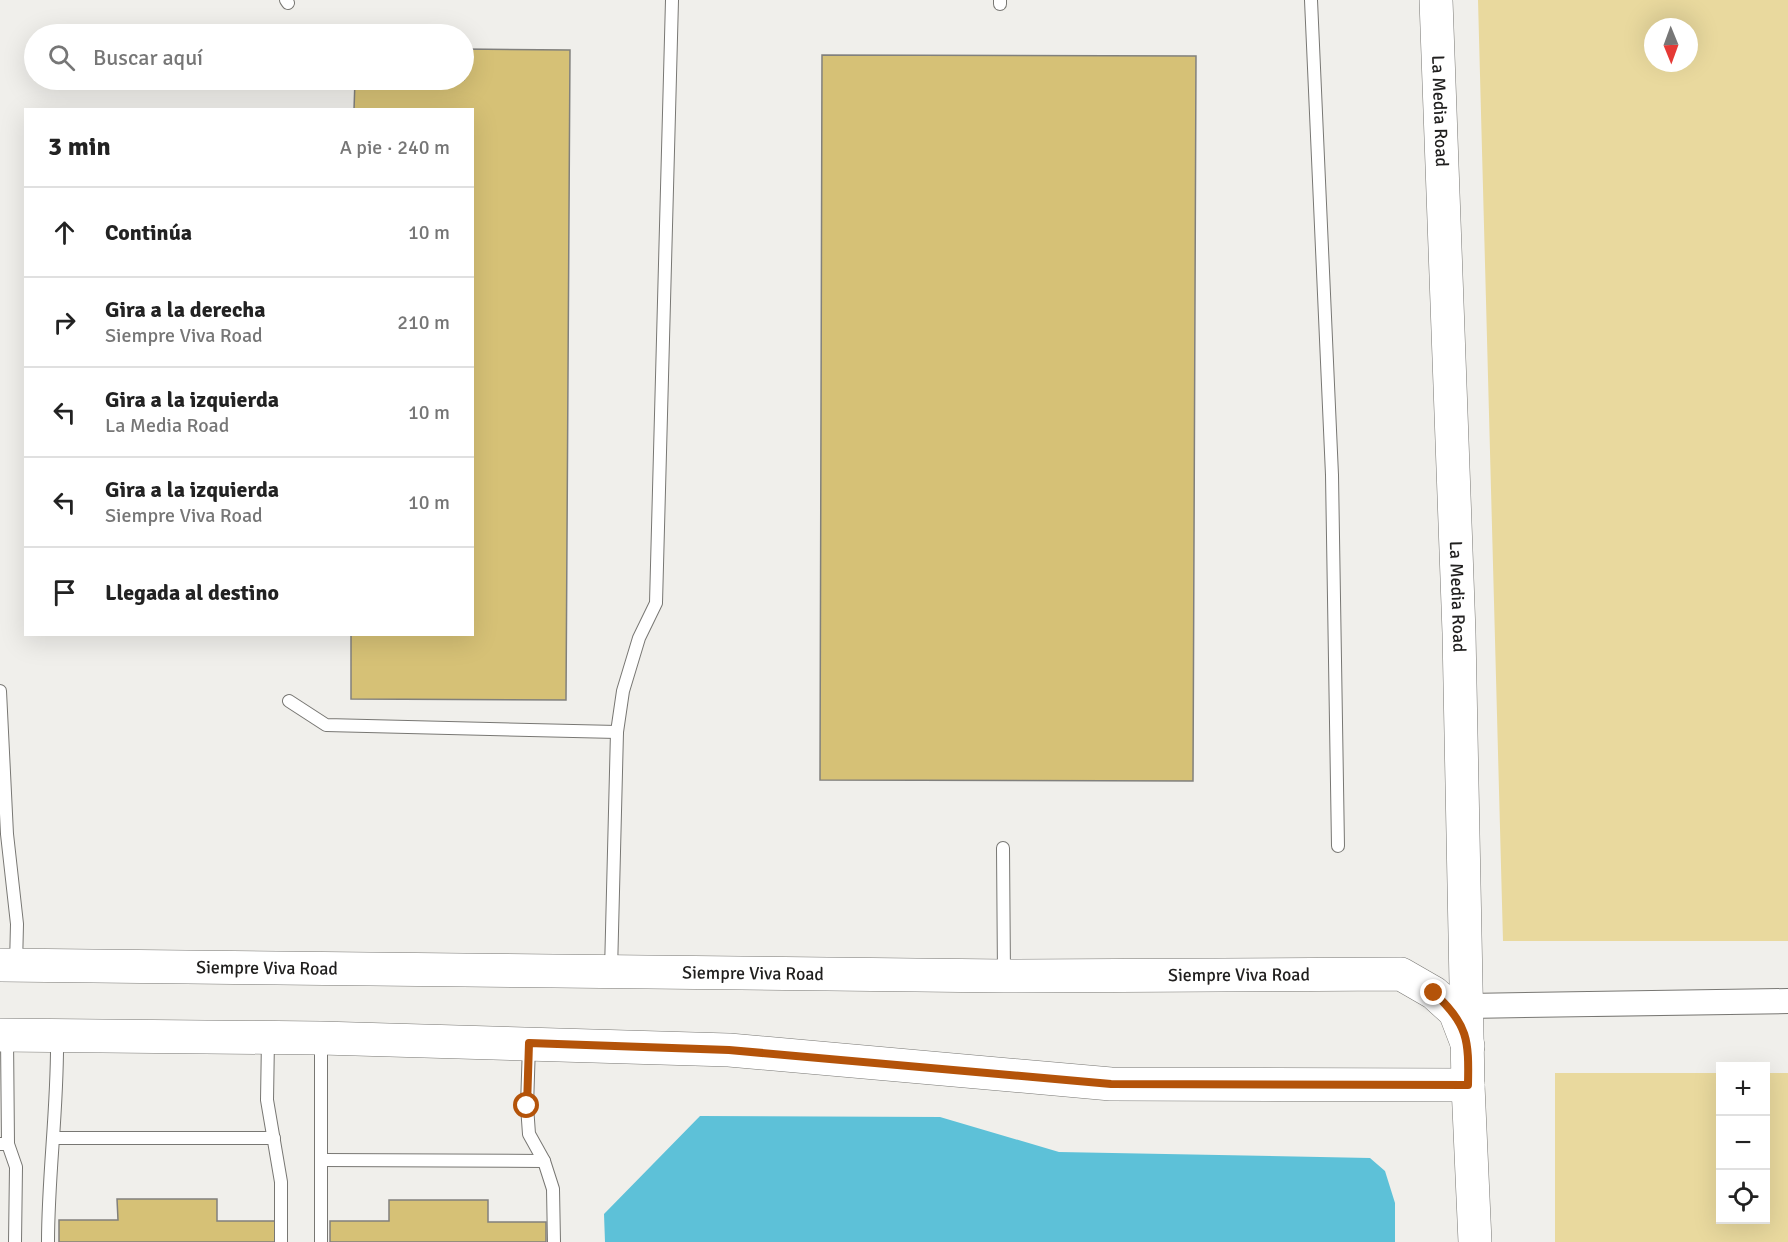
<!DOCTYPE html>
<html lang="es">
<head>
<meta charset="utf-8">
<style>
	:root { --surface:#fff; --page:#f2f2f2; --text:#222; --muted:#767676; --line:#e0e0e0 }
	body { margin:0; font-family:Signika,sans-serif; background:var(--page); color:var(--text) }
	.controls { position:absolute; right:18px; bottom:18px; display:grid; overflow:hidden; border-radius:0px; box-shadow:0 6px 24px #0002 }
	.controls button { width:54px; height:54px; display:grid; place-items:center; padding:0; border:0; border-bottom:2px solid var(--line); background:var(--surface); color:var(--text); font:30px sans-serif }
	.compass { position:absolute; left:1644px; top:18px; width:54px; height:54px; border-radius:50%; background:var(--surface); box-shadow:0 6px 24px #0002; rotate:179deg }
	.stop { position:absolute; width:18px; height:18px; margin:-14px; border:4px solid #b45309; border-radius:50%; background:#fff }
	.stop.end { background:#b45309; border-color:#fff; box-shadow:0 2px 6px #0008 }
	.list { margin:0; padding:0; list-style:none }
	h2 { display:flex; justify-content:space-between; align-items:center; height:78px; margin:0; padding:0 24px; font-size:26px }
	h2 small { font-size:20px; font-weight:400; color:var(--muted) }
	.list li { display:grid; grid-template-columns:39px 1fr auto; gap:18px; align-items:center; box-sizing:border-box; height:90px; padding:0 24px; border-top:2px solid var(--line) }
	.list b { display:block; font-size:22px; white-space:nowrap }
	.list p { margin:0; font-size:20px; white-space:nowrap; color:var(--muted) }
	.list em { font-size:20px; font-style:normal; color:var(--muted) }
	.icon { flex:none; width:33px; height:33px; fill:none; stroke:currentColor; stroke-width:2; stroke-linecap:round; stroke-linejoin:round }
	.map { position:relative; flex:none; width:1788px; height:1242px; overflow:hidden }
	.search { position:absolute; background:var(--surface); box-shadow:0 6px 24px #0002; left:24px; top:24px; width:450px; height:66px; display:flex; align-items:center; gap:15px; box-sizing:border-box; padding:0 21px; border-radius:33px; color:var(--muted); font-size:22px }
	.panel { position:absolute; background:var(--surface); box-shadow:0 6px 24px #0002; left:24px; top:108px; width:450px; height:528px; border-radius:0px }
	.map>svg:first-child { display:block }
</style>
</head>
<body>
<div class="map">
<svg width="1788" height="1242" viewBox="0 0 1788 1242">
	<rect width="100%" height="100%" fill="#f0efeb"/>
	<g fill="#e9d99e" fill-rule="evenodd">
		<path d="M1478,0H1788V941H1503ZM1653,27H1689V63H1653Z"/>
		<polygon points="1555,1073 1720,1073 1720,1220 1766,1220 1766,1073 1788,1073 1788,1242 1555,1242"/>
	</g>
	<polygon fill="#5dc1d8" points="700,1116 940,1117 1059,1152 1370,1158 1385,1171 1395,1203 1395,1242 605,1242 604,1214"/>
	<g fill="#d6c176" stroke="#81807d" stroke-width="1.5">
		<polygon points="464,49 570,50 566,700 351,699 351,634 472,634 472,110 354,110 355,80 464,80"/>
		<polygon points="822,55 1196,56 1193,781 820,780"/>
		<polygon points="117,1199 217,1199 217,1221 275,1221 275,1242 59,1242 59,1220 118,1220"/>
		<polygon points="389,1200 488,1200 488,1222 546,1222 546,1242 330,1242 330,1221 389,1221"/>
	</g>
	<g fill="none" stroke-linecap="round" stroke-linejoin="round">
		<g stroke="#787773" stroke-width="14">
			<g id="lane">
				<polyline points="286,0 288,3"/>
				<polyline points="1000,0 1000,4"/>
				<polyline points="1311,0 1332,475 1338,846"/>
				<polyline points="0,691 7,834 17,924 16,965"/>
				<polyline points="289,701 326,725 617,732"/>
				<polyline points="1003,848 1004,976"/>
				<polyline points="611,971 617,732 623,691 639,638 656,603 672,0"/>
				<polyline points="7,1038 8,1144"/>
				<polyline points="268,1039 267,1100 281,1182 281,1242"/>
				<polyline points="321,1040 321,1242"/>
				<polyline points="529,1045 527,1106 529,1134 544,1161 553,1189 554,1242"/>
				<polyline points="54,1138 274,1138"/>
				<polyline points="0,1144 8,1144 16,1167 15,1242"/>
				<polyline points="322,1160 544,1161"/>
				<path d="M48,1242C48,1174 58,1106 57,1037"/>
			</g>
		</g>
		<g stroke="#787773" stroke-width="26">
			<polyline id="street" points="1467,1006 1788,1001"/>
		</g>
		<g stroke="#787773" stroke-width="34">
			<g id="secondary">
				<path id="s1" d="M1436,0L1459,633L1468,1085L1475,1242"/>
				<path id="s2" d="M0,965L1004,976L1401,974L1434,993L1455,1012L1468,1046"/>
				<polyline points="0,1035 321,1038 729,1050 1111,1084 1468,1085"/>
			</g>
		</g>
		<use href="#lane" stroke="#fff" stroke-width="12"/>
		<use href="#street" stroke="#fff" stroke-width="24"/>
		<use href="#secondary" stroke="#fff" stroke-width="33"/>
	</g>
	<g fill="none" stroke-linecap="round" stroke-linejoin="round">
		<path stroke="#b45309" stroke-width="8" d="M527,1106L529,1043L729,1050L1111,1084L1468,1085C1469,1040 1468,1024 1434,993"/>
	</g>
	<g text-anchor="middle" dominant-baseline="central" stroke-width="6" stroke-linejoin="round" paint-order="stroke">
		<g font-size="18" fill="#201f1e" stroke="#fff">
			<text stroke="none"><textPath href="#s1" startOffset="111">La Media Road</textPath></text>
			<text stroke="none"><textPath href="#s1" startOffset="597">La Media Road</textPath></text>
			<text stroke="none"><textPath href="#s2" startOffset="267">Siempre Viva Road</textPath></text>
			<text stroke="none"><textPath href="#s2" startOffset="753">Siempre Viva Road</textPath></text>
			<text stroke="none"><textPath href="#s2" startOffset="1239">Siempre Viva Road</textPath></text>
		</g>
	</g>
</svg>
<div class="controls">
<button>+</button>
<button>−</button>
<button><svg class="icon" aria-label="locate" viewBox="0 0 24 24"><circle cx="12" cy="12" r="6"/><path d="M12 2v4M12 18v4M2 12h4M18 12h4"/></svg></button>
</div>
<svg class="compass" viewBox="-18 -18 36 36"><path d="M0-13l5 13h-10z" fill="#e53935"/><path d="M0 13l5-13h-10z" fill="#767676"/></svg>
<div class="stop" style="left:527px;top:1106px"></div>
<div class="stop end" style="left:1434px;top:993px"></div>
<div class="search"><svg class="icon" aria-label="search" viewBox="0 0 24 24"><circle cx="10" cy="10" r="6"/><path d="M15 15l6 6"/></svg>Buscar aquí</div>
<section class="panel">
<h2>3 min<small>A pie · 240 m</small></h2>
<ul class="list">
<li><svg class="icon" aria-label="ahead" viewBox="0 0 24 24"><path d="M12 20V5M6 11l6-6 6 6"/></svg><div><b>Continúa</b></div><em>10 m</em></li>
<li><svg class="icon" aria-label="right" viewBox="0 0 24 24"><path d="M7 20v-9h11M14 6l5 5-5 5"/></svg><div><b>Gira a la derecha</b><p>Siempre Viva Road</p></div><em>210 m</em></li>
<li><svg class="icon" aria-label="left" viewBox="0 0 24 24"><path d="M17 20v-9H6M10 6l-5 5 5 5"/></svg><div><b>Gira a la izquierda</b><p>La Media Road</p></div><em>10 m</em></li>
<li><svg class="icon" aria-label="left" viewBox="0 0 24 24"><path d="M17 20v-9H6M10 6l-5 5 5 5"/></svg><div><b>Gira a la izquierda</b><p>Siempre Viva Road</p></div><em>10 m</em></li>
<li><svg class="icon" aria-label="arrive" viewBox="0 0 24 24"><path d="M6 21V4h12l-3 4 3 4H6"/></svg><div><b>Llegada al destino</b></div></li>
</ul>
</section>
</div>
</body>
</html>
